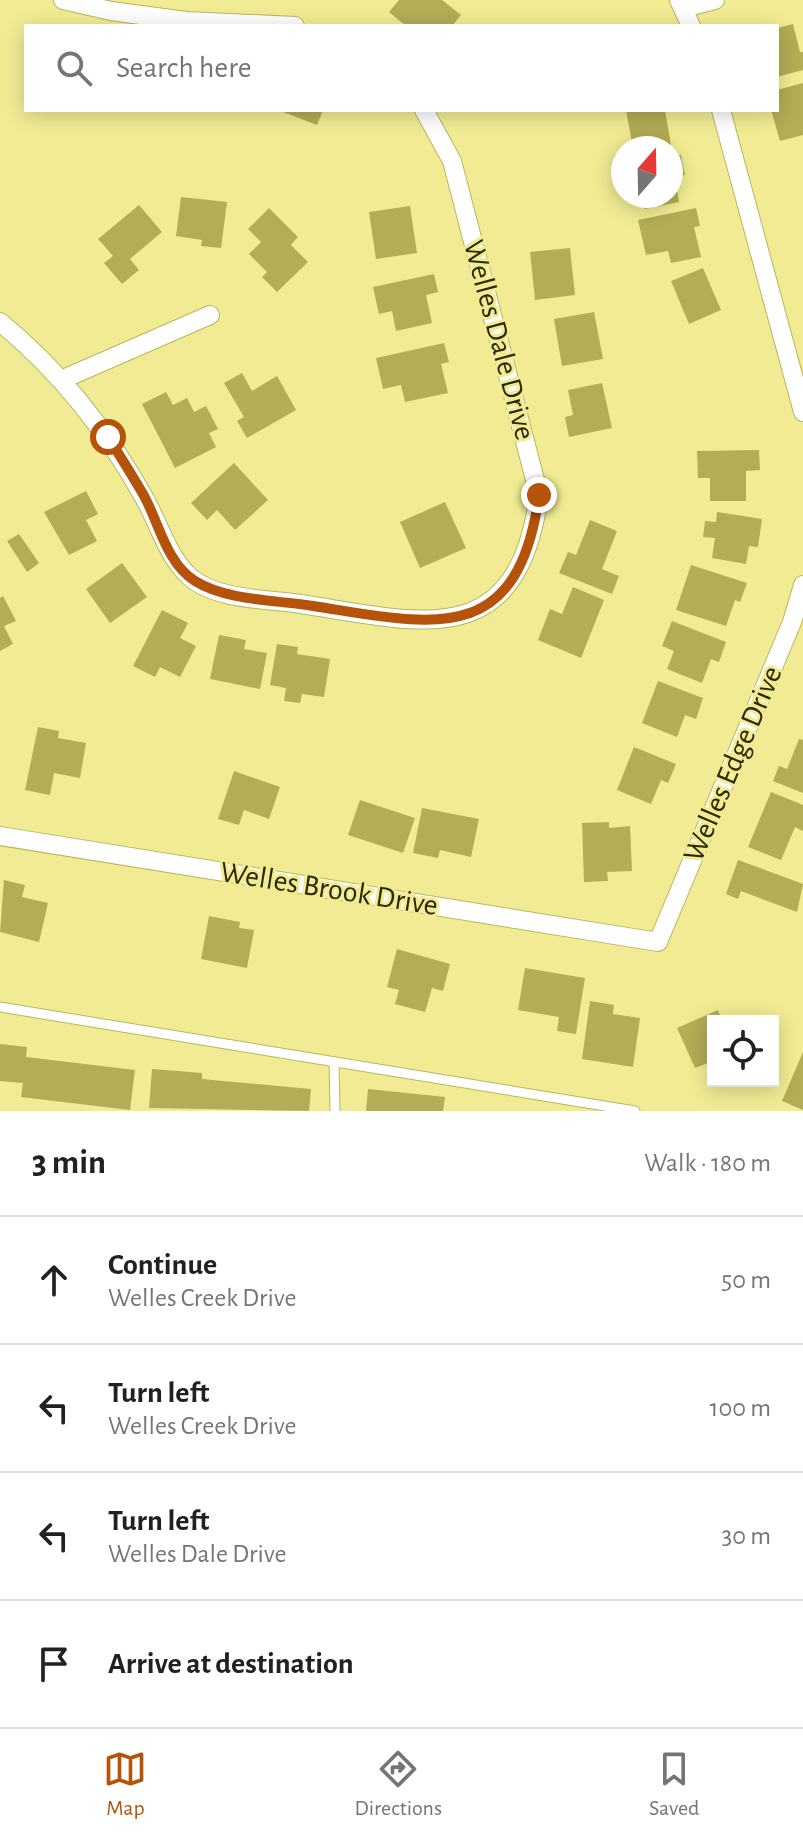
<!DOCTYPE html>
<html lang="en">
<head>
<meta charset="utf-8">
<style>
	:root { --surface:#fff; --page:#f2f2f2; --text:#202124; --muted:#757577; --line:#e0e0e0; --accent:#b45309 }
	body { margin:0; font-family:"Alegreya Sans",sans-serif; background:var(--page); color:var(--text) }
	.controls { position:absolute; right:24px; bottom:24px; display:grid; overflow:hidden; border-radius:0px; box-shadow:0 4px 20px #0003 }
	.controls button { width:72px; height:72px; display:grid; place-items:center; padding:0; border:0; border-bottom:2px solid var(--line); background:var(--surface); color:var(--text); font:40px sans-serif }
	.compass { position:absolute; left:611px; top:136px; width:72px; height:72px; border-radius:50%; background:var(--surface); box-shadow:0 4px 20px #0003; rotate:20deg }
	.stop { position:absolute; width:24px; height:24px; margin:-18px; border:6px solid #b45309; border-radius:50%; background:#fff }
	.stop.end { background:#b45309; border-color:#fff; box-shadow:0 2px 8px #0008 }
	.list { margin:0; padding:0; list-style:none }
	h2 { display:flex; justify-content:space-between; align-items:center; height:104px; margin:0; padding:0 32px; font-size:34px }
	h2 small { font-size:26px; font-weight:400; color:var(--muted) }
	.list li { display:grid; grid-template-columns:52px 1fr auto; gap:24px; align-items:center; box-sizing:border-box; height:128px; padding:0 32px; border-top:2px solid var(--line) }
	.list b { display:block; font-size:30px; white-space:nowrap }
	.list p { margin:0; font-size:26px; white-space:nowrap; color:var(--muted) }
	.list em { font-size:26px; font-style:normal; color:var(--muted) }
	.icon { flex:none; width:44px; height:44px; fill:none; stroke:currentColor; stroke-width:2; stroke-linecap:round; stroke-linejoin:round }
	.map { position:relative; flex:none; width:803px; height:1111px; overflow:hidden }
	.search { position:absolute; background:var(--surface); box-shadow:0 4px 20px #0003; left:24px; right:24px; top:24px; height:88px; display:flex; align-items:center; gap:20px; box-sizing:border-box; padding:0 28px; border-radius:0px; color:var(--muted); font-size:30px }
	.sheet { height:616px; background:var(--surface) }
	nav { display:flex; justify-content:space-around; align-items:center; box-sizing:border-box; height:112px; border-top:2px solid var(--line); background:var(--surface); font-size:22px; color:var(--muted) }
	nav a { display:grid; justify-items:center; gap:4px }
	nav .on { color:var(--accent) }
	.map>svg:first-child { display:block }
</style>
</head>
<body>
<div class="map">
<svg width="803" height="1111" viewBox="0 0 803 1111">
	<rect width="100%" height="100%" fill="#f1ec93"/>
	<g fill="#b3ad56">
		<polygon points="399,0 442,0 461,15 452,26 406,26 389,12"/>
		<polygon points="793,24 800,52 803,52 803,70 777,77 777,28"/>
		<polygon points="803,83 803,135 780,141 771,110 777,110 777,90"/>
		<polygon points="278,110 323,110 317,125"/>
		<polygon points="626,110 665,110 671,145 633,148"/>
		<polygon points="681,155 685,175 675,177 679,202 645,209 642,196 671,196 671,156"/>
		<polygon points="181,197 227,202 221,248 201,246 202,240 176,236"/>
		<polygon points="139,205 162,232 130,259 139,270 122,284 104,263 113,256 98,239"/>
		<polygon points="410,206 417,253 376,259 369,212"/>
		<polygon points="269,208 298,237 291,245 308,262 277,292 262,277 267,272 249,254 261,242 248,229"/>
		<polygon points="696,208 700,226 694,227 701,257 671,263 668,251 646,255 638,220"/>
		<polygon points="570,248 575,295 535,300 530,252"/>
		<polygon points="703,268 721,310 689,324 671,281"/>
		<polygon points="434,274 438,292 426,295 432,323 396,331 392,311 379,314 373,287"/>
		<polygon points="594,312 603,359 562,366 554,319"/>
		<polygon points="444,343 449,362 441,364 448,393 405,402 401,385 383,389 376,358"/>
		<polygon points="242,373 252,391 277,376 296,410 247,438 237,421 244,417 224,383"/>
		<polygon points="602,383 612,428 569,437 565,417 573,415 568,390"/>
		<polygon points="166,392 173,405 187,398 194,412 206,406 218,429 209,433 216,447 175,468 142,404"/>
		<polygon points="759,450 760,470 746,471 746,501 710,501 710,478 698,478 697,451"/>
		<polygon points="234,463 268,500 235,530 217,510 207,520 191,503"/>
		<polygon points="86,491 98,514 86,520 97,541 69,555 44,512"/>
		<polygon points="445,502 466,548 420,568 400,522"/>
		<polygon points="717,512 762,519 758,547 749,546 746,564 712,558 715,538 703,537 705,521 716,522"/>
		<polygon points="590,520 617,531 602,569 619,576 612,594 559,573 568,552 576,555"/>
		<polygon points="19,534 39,563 27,572 7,541"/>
		<polygon points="122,563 147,597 110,623 86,589"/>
		<polygon points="691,565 747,583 740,602 735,600 726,626 676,610"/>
		<polygon points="573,587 604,600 581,658 538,640 550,609 562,614"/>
		<polygon points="3,596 16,621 4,626 13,644 0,651 0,598"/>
		<polygon points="162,610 188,623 180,638 196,646 180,677 160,667 155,677 133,666"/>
		<polygon points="672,621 726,642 719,662 711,659 702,683 667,669 674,651 662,646"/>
		<polygon points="219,635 246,640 244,649 267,653 260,689 210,679"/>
		<polygon points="277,644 298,647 297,654 330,659 324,697 302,694 300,703 284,701 286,688 270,685"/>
		<polygon points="658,681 703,698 696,719 685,715 677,737 642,723"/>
		<polygon points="38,727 59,731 58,738 86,743 80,778 54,773 50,795 25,790"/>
		<polygon points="799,739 803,740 803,793 773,781 779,766 787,769"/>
		<polygon points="634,747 676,764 668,783 661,780 651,804 617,790"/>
		<polygon points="234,771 280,787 269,819 244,810 239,825 218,819"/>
		<polygon points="771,792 803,805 803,831 795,827 781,860 748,847"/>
		<polygon points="360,800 415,818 403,853 348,835"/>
		<polygon points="422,808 479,819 471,857 440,850 438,858 413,853"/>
		<polygon points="609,822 609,828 630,826 632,871 607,872 608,881 584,882 582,823"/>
		<polygon points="738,860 803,884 797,912 741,891 738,899 726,894"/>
		<polygon points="4,880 25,885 22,897 48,903 39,942 0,932"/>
		<polygon points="209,916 240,922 239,928 254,930 247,968 201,959"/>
		<polygon points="397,949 450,964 443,991 432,988 425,1012 395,1004 399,990 387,987"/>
		<polygon points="525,968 585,978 576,1034 557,1031 559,1017 518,1010"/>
		<polygon points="590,1001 614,1005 613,1014 640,1018 633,1067 582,1059"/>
		<polygon points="718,1010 722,1021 713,1021 713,1061 695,1068 677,1028"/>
		<polygon points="0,1044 27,1047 26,1057 135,1070 130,1110 21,1097 23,1083 0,1081"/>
		<polygon points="803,1052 803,1110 782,1101"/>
		<polygon points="152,1069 202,1073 202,1079 311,1089 309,1111 149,1108"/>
		<polygon points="368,1089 445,1097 443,1111 366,1111"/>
	</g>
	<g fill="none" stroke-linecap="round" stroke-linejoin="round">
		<g stroke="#bbb55e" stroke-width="11">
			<g id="lane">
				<polyline points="0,1007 635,1111"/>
				<polyline points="334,1062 335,1111"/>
			</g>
		</g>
		<g stroke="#bbb55e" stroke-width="20">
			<g id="street">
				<polyline points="63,0 111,11 186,21 295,26"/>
				<polyline points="679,0 691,26"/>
				<polyline points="684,8 715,0"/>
				<polyline points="721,110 803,412"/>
				<path d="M0,322C58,370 105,428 142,494C159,522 166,555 190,577C216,600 268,599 301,604C420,622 517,655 539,495L452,161L424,110"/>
				<polyline points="61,380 210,315"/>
				<polyline points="0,836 658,942 792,622 803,585"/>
			</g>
		</g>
		<use href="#lane" stroke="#fff" stroke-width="9"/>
		<use href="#street" stroke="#fff" stroke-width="18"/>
	</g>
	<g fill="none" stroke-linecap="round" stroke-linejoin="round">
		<path stroke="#b45309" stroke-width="10" d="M108,437C120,456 132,475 143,494C159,522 166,563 195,581C227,601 277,600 313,606C431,624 518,650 539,495"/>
	</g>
	<g text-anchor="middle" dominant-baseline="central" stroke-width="6" stroke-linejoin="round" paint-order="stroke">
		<g font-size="30" fill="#2a2701" stroke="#f1ec93">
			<text transform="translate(499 340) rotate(75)">Welles Dale Drive</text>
			<text transform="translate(733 764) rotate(-67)">Welles Edge Drive</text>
			<text transform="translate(329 889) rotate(9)">Welles Brook Drive</text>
		</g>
	</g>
</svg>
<div class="controls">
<button><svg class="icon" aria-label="locate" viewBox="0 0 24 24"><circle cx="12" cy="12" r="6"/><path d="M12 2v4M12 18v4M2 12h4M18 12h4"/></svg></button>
</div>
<svg class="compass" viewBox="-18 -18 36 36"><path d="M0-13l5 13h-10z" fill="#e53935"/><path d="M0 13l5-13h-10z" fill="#757577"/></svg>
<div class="stop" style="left:108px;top:437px"></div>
<div class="stop end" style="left:539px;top:495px"></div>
<div class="search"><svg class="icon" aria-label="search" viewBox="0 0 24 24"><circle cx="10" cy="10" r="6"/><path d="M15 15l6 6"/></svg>Search here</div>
</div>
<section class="sheet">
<h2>3 min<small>Walk · 180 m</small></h2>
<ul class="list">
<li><svg class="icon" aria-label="ahead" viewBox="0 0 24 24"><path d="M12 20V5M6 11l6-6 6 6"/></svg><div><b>Continue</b><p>Welles Creek Drive</p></div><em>50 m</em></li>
<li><svg class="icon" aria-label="left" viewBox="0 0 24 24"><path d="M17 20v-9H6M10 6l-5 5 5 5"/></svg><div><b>Turn left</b><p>Welles Creek Drive</p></div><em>100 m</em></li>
<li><svg class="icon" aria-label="left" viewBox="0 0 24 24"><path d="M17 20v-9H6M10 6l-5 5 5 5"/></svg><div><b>Turn left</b><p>Welles Dale Drive</p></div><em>30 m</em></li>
<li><svg class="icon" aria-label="arrive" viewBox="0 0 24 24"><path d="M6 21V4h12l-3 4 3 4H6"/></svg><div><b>Arrive at destination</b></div></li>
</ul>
</section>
<nav>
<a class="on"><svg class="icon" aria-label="map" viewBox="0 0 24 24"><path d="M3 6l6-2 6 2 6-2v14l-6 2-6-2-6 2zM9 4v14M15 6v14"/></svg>Map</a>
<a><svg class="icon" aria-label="directions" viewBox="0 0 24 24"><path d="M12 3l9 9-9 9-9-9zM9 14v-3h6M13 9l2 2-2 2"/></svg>Directions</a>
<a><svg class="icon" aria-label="saved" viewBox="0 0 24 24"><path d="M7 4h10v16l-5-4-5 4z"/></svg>Saved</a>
</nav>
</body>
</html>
